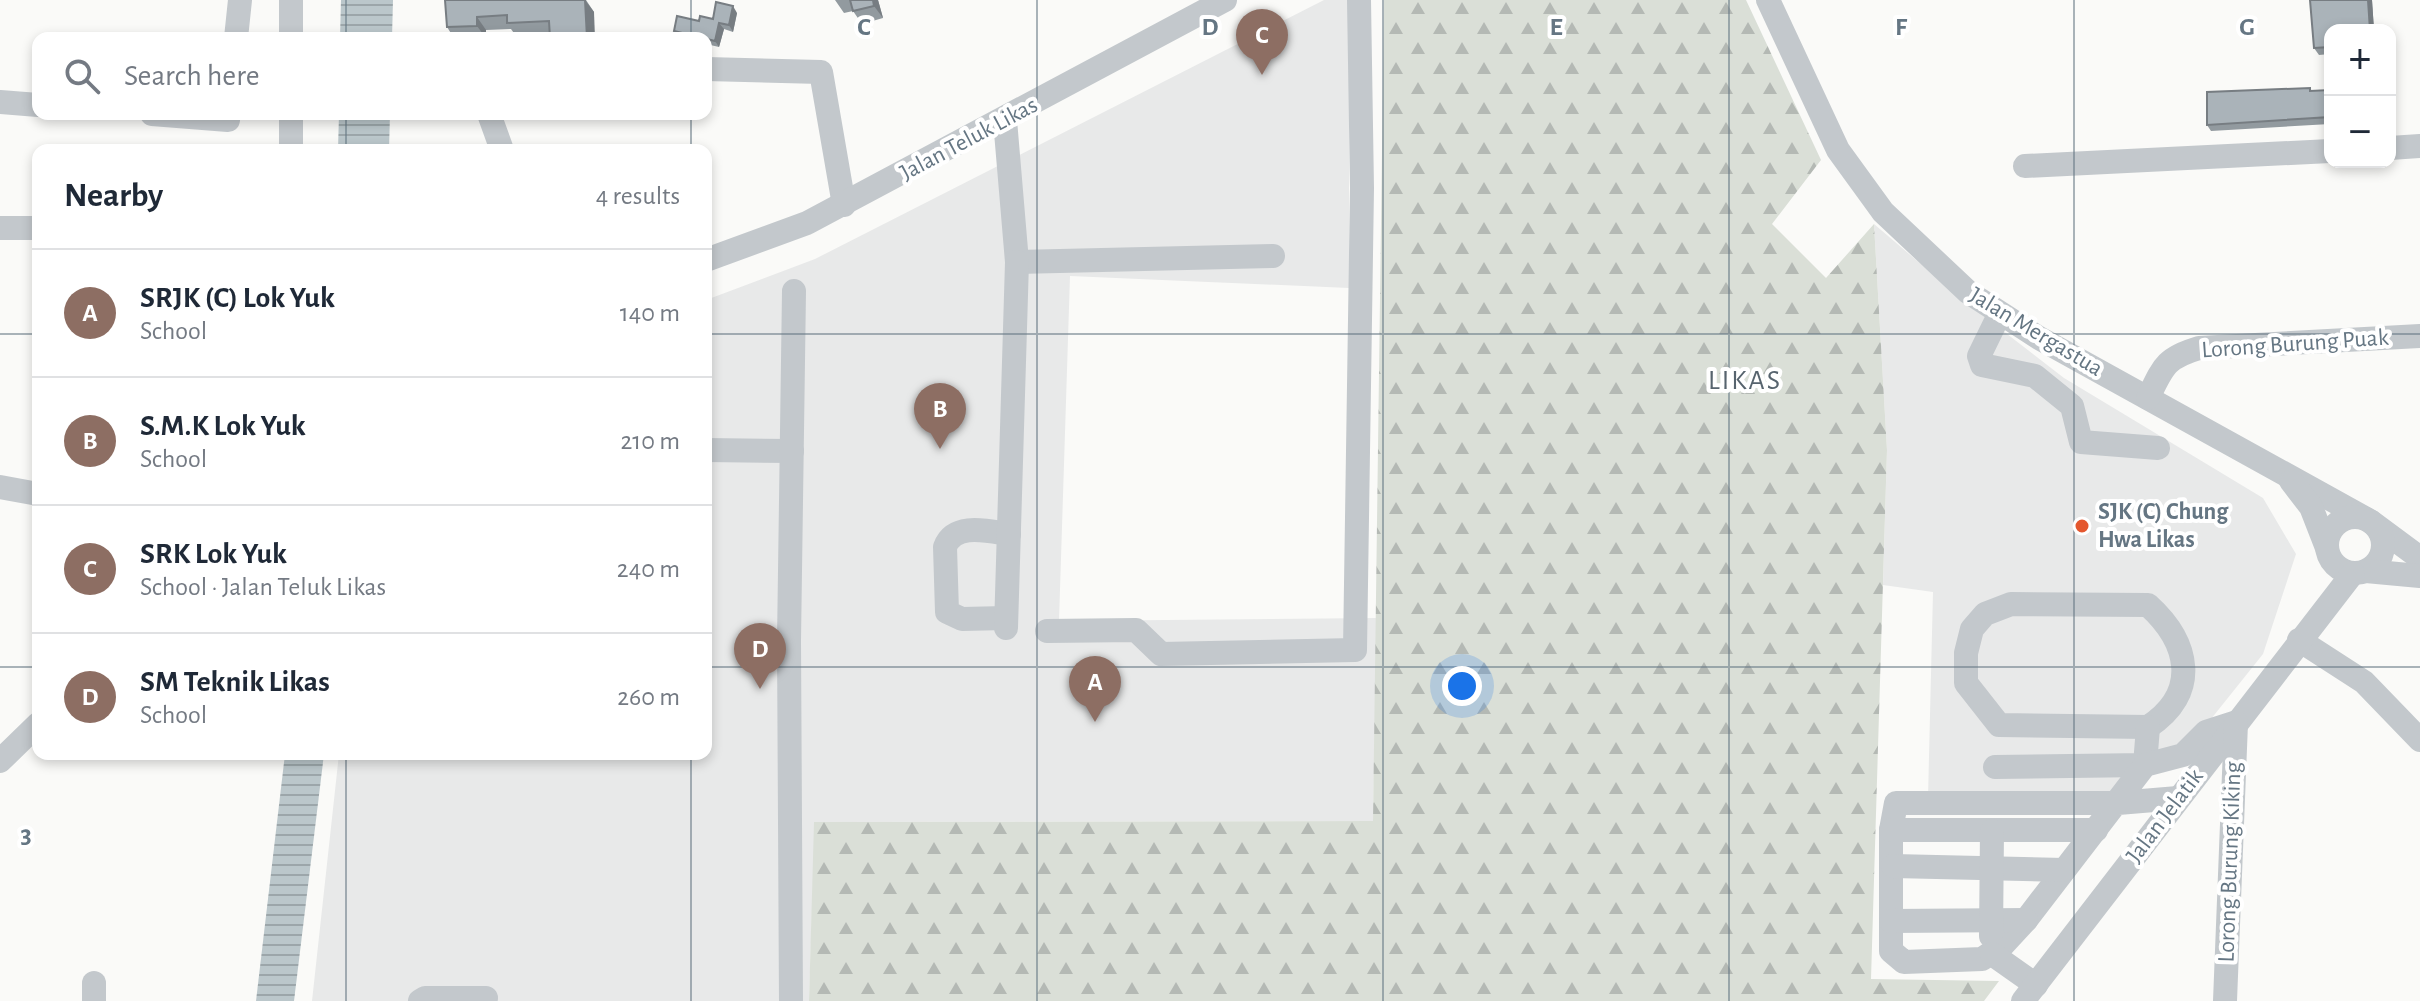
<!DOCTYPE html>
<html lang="en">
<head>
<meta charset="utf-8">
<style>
	:root { --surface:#fff; --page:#f2f2f3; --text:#1f2937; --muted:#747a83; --line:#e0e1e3; --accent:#d93025 }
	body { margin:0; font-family:"Alegreya Sans",sans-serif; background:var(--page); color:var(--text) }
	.controls { position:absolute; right:24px; top:24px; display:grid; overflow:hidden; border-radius:16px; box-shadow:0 4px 12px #0003 }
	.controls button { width:72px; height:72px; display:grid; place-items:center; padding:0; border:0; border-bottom:2px solid var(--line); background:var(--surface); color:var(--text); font:40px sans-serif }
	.you { position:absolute; left:1462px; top:686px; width:28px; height:28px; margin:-20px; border:6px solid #fff; border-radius:50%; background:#1a73e8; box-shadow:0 0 0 12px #1a73e833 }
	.badge { display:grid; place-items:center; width:52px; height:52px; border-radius:50%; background:var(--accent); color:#fff; font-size:26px; font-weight:700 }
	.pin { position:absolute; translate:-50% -66px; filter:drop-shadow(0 2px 4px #0008) }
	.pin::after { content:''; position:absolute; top:42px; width:28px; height:24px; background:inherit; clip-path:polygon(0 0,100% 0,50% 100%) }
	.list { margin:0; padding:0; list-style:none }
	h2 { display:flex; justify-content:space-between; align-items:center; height:104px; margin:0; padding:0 32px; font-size:34px }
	h2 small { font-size:26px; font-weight:400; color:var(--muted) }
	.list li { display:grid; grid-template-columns:52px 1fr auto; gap:24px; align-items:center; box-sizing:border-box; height:128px; padding:0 32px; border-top:2px solid var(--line) }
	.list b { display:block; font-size:30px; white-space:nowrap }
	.list p { margin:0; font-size:26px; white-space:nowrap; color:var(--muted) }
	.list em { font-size:26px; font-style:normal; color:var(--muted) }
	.icon { flex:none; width:44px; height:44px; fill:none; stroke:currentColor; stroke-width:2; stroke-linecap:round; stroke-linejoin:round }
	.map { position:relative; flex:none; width:2420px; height:1001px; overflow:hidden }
	.search { position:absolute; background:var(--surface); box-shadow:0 4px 12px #0003; left:32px; top:32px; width:680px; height:88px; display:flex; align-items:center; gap:20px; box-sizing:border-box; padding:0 28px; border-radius:16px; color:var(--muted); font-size:30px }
	.panel { position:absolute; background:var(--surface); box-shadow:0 4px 12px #0003; left:32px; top:144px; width:680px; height:616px; border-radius:16px }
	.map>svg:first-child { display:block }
</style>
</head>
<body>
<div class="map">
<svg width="2420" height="1001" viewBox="0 0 2420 1001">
	<defs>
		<pattern id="forest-firs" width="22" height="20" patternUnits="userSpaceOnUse" patternTransform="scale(2)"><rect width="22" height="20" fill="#dadfd7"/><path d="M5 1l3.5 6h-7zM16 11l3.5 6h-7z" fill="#b4b9b4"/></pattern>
		<pattern id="water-rules" width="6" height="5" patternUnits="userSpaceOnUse" patternTransform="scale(2)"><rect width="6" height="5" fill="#bbc7cb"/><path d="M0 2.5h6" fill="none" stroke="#9ca6aa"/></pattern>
	</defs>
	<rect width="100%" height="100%" fill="#fafaf8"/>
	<g fill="#e8e9e9">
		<polygon points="1324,0 1349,0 1349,288 1070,276 1059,621 1377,618 1373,821 815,822 809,1001 312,1001 339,754 706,754 706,300 815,259"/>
		<polygon points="1874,224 1963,300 2064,378 2263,498 2296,554 2263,654 2195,739 2120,802 1928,798 1933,592 1883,585 1887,450"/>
	</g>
	<polygon fill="url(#forest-firs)" points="1384,0 1746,0 1821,160 1772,224 1826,278 1874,224 1887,450 1871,979 1999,981 1984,1001 809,1001 814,822 1373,821"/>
	<g fill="url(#water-rules)">
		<polygon points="341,0 393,0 392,38 340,38"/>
		<polygon points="339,114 390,114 389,150 338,150"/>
		<polygon points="285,754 324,754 294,1001 256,1001"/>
	</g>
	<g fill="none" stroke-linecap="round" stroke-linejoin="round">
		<g stroke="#c3c8cc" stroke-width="24">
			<polyline points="291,0 291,38"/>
			<polyline points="1768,0 1838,150 1883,212 1968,292 2039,338 2370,521 2420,558"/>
			<polyline points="236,38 240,0"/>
			<polyline points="706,69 821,72 844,205"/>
			<polyline points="0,102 38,105"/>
			<polyline points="152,114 228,120 228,114"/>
			<polyline points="291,114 291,150"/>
			<polyline points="489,114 502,150"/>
			<polyline points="1005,120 1017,262 1273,256"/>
			<polyline points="2390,148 2420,146"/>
			<polyline points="2025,166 2330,151"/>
			<polyline points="0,228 38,228"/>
			<polyline points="706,260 807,223 1225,0"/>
			<polyline points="1999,315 1979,356 1982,365 2035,376 2072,406 2081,442 2158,448"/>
			<path d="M2148,398C2163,367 2165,358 2199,348L2420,336"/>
			<polyline points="706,450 792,451"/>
			<polyline points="2291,481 2311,507 2327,548"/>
			<polyline points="0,487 38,494"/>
			<circle cx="2355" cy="545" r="28"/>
			<polyline points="2366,571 2420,576"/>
			<path d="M2011,604L2148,605C2190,643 2200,693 2148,727L1999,725L1966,683V653L1972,629L1985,614Z"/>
			<path d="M1006,618L962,619L947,612L945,547C954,522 988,531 1009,534"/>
			<polyline points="1006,628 1017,262"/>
			<polyline points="1047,631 1136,630 1161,654 1355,650 1362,188 1359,0"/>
			<polyline points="2299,640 2364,682 2420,740"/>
			<polyline points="0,761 38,724"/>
			<polyline points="1995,767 2145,765 2148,727"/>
			<polyline points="2178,798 2118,803 1896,803 1891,830 1891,951 1904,962 1982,959 2003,945 2026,920 2145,765 2183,755 2206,732 2237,722"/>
			<polyline points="1891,830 2096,830"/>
			<polyline points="1893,866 2064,870"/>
			<polyline points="1891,921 2026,920"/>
			<polyline points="1991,936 1992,831"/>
			<polyline points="1992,954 2036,985"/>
			<polyline points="94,983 94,1001"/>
			<polyline points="420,1001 425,998 486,998"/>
			<polyline points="791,1001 789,641 794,291"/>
			<polyline points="2023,1001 2353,573"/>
			<polyline points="2225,1001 2236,723"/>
		</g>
	</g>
	<g fill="#929a9f">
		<polygon points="445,0 586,0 594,12 550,34 516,36 511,29 486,30 486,38 454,38 447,27"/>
		<polygon points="835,0 878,0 883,18 862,24 853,11 844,13"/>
		<polygon points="2310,0 2372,0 2374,30 2330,30 2330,54 2319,55 2314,48"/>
		<polygon points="737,13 733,32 724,29 719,47 706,44 706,38 679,38 674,31 699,21 713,19"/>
		<polygon points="2310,88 2312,91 2330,90 2330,124 2211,131 2207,125"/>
	</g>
	<g fill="#777d82">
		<polygon points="585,0 594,12 595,38 587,38"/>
		<polygon points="873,0 878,0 883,18 874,6"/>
		<polygon points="2368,0 2372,0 2374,30 2370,30"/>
		<polygon points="733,6 737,13 733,32 729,25"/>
		<polygon points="477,17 486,30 486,38 477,26"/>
		<polygon points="719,23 724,29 719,47 715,41"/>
	</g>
	<g fill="#aab3b9" stroke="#777d82" stroke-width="2">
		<polygon points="445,0 585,0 587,38 550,38 549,21 507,23 507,15 477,17 477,26 447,27"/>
		<polygon points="850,0 873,0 874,6 853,11"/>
		<polygon points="2310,0 2368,0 2370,30 2330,30 2330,47 2314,48"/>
		<polygon points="716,2 733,6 729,25 719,23 715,41 674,31 677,16 699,21 700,16 713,19"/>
		<polygon points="2310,88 2310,91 2330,90 2330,117 2207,125 2207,92"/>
	</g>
	<path fill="none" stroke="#657683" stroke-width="2" stroke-opacity="0.55" d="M346,0V38M691,0V38M1037,0V1001M1383,0V1001M1729,0V1001M2074,0V1001M346,114V150M691,114V150M0,334H38M706,334H2420M0,667H38M706,667H2420M346,754V1001M691,754V1001"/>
	<circle fill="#e4572e" stroke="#fff" stroke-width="3" cx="2082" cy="526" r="8"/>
	<g text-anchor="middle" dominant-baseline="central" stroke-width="8" stroke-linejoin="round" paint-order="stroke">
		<g font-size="24" fill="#657683" stroke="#fff">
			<text transform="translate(969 139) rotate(-28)">Jalan Teluk Likas</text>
			<text transform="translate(2036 332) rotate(31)">Jalan Mergastua</text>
			<text transform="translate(2295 344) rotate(-4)">Lorong Burung Puak</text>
			<text transform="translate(2165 816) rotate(-53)">Jalan Jelatik</text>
			<text transform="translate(2230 862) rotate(-88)">Lorong Burung Kiking</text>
		</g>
		<g font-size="24" font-weight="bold" fill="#657683" stroke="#fff" text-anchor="start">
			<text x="2098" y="512">SJK (C) Chung<tspan x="2098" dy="28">Hwa Likas</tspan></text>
		</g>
		<g font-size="28" letter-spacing="2" fill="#57646e" stroke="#fff">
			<text x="1745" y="381">LIKAS</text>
		</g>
	</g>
	<g font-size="26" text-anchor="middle" font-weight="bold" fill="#657683" stroke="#fff" stroke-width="8" stroke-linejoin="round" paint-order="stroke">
		<text x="864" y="35">C</text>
		<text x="1210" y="35">D</text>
		<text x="1556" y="35">E</text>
		<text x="1901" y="35">F</text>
		<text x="2247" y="35">G</text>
		<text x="26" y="843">3</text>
	</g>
</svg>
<div class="controls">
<button>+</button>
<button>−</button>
</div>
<div class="you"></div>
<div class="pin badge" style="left:1095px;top:722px;background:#8d6e63">A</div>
<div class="pin badge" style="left:940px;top:449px;background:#8d6e63">B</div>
<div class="pin badge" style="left:1262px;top:75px;background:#8d6e63">C</div>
<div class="pin badge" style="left:760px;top:689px;background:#8d6e63">D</div>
<div class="search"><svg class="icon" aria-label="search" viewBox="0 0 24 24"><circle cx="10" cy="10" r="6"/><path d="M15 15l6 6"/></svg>Search here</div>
<section class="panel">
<h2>Nearby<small>4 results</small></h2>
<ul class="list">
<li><span class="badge" style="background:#8d6e63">A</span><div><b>SRJK (C) Lok Yuk</b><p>School</p></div><em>140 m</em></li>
<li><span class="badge" style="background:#8d6e63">B</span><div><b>S.M.K Lok Yuk</b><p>School</p></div><em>210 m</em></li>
<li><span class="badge" style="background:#8d6e63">C</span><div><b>SRK Lok Yuk</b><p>School · Jalan Teluk Likas</p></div><em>240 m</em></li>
<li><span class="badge" style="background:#8d6e63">D</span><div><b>SM Teknik Likas</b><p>School</p></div><em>260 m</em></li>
</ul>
</section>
</div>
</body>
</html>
